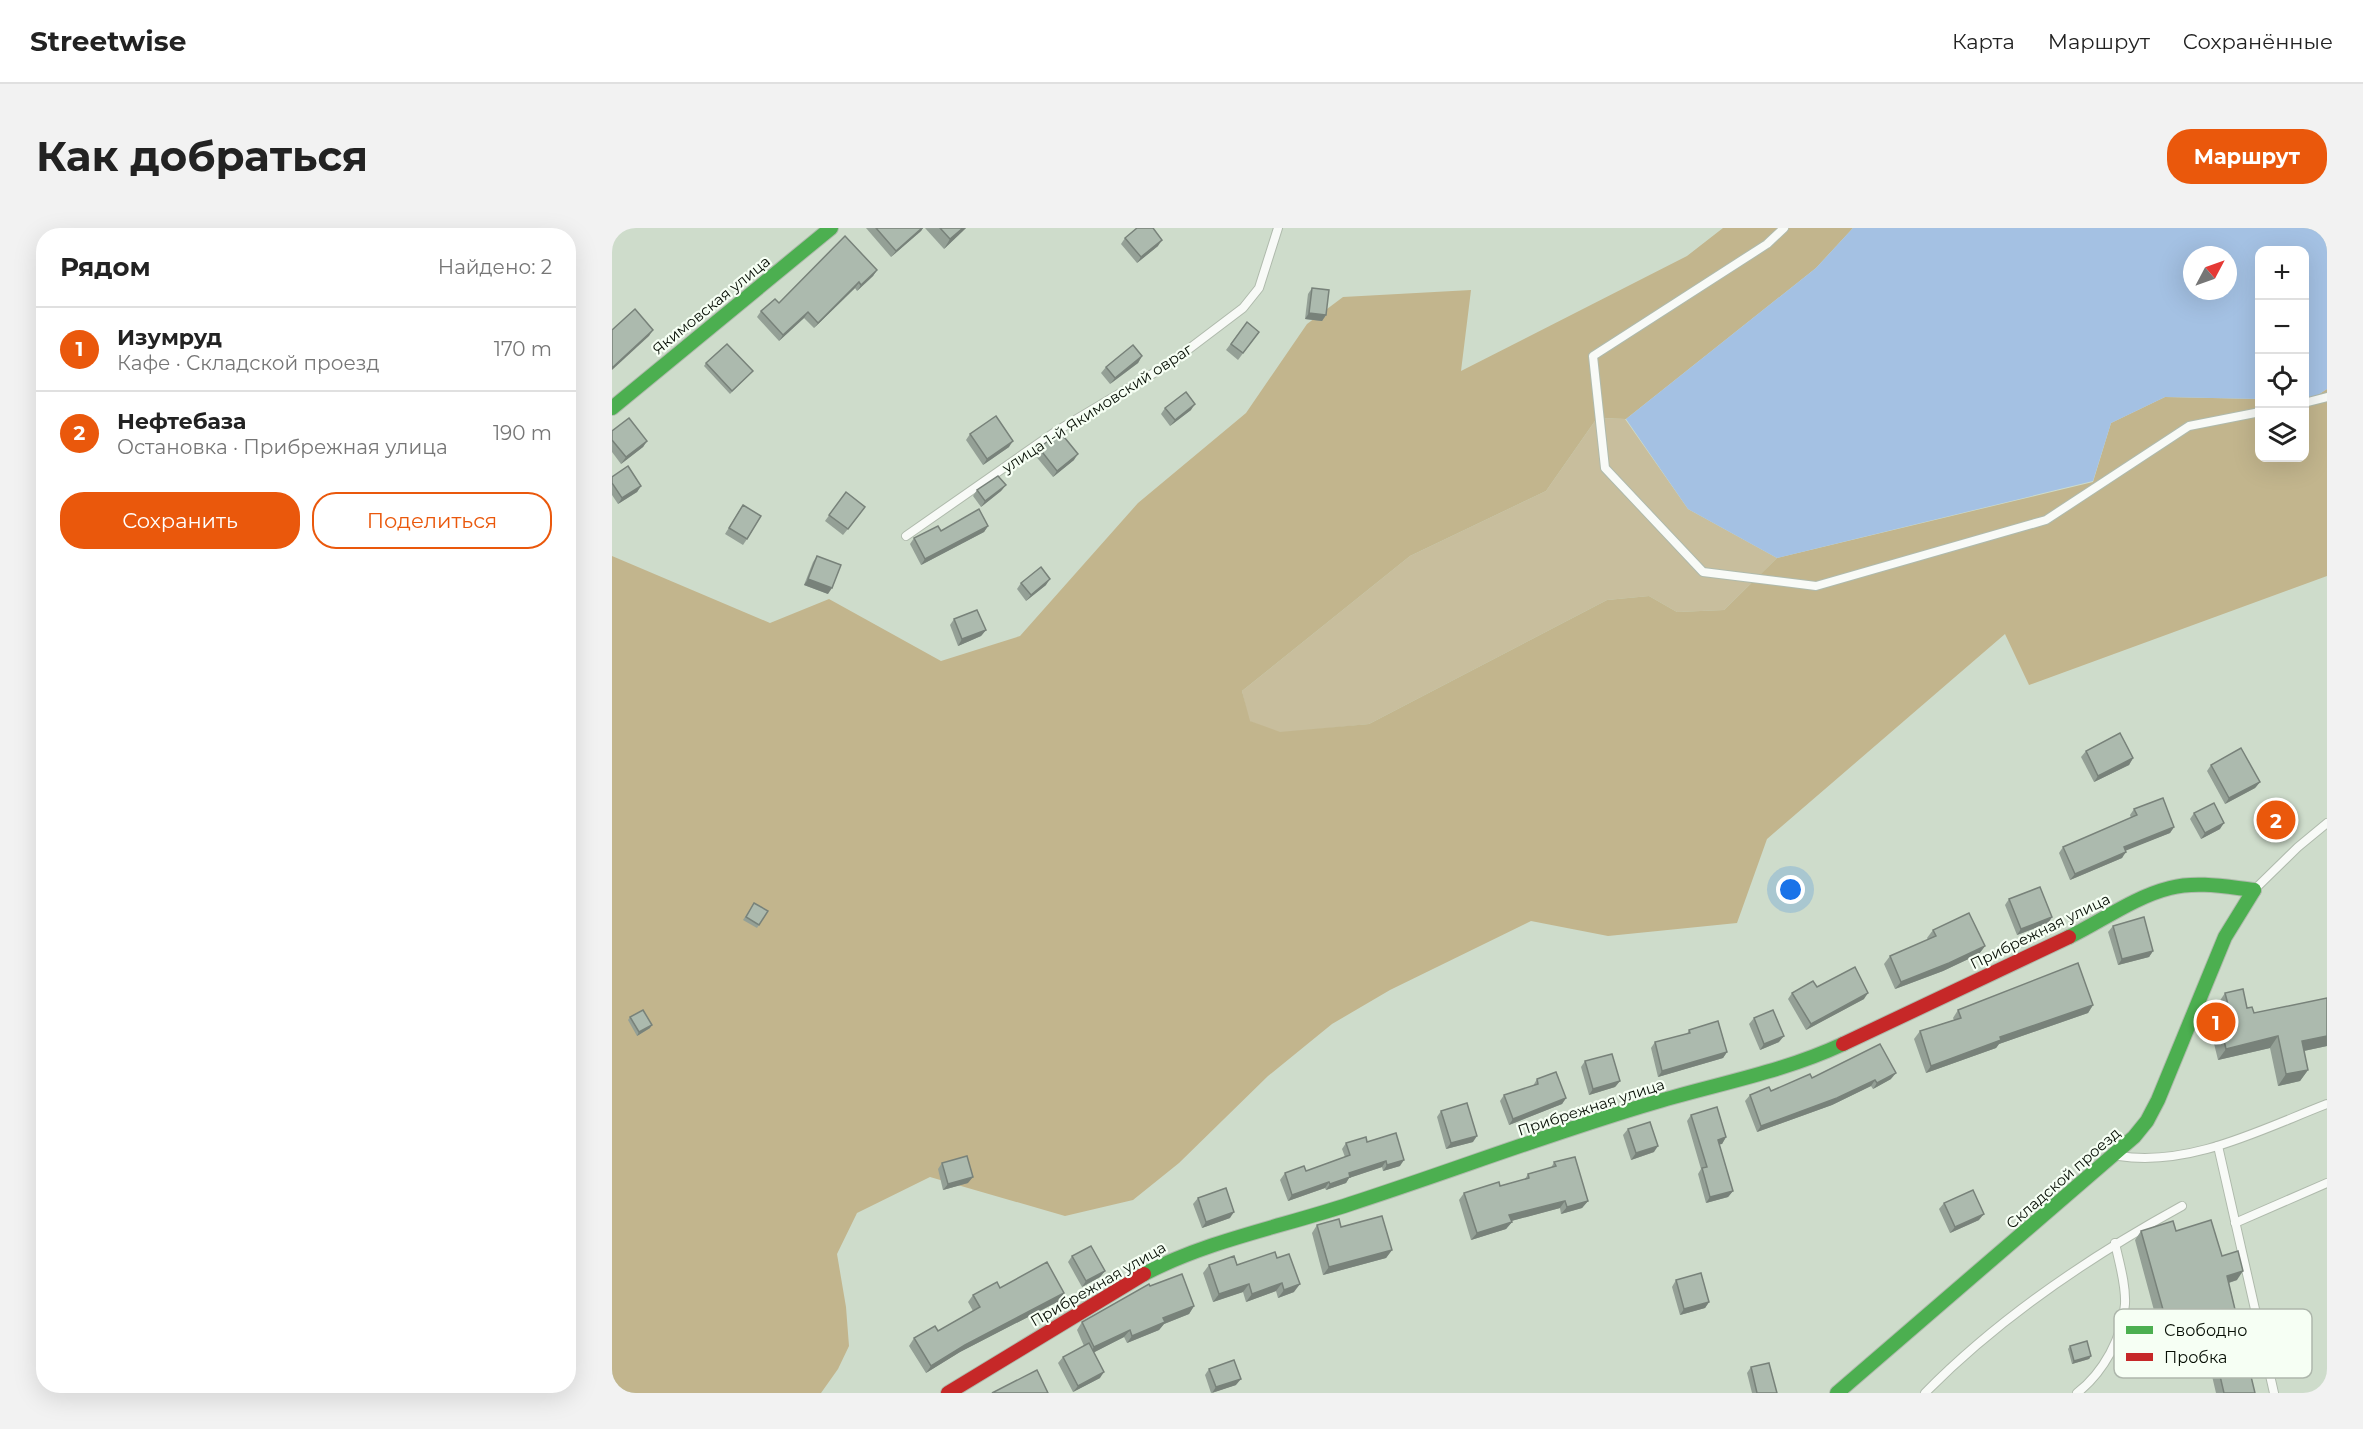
<!DOCTYPE html>
<html lang="ru">
<head>
<meta charset="utf-8">
<style>
	:root { --surface:#fff; --page:#f2f2f2; --text:#222; --muted:#767676; --line:#e0e0e0; --accent:#ea580c }
	body { margin:0; font-family:Montserrat,sans-serif; background:var(--page); color:var(--text) }
	.controls { position:absolute; right:18px; top:18px; display:grid; overflow:hidden; border-radius:12px; box-shadow:0 6px 24px #0002 }
	.controls button { width:54px; height:54px; display:grid; place-items:center; padding:0; border:0; border-bottom:2px solid var(--line); background:var(--surface); color:var(--text); font:30px sans-serif }
	.compass { position:absolute; left:1571px; top:18px; width:54px; height:54px; border-radius:50%; background:var(--surface); box-shadow:0 6px 24px #0002; rotate:49deg }
	.you { position:absolute; left:1179px; top:662px; width:21px; height:21px; margin:-15px; border:4px solid #fff; border-radius:50%; background:#1a73e8; box-shadow:0 0 0 9px #1a73e833 }
	.badge { display:grid; place-items:center; width:39px; height:39px; border-radius:50%; background:var(--accent); color:#fff; font-size:20px; font-weight:700 }
	.pin { position:absolute; translate:-50% -50%; border:3px solid #fff; box-shadow:0 2px 6px #0006 }
	.list { margin:0; padding:0; list-style:none }
	h2 { display:flex; justify-content:space-between; align-items:center; height:78px; margin:0; padding:0 24px; font-size:26px }
	h2 small { font-size:20px; font-weight:400; color:var(--muted) }
	.list li { display:grid; grid-template-columns:39px 1fr auto; gap:18px; align-items:center; box-sizing:border-box; height:84px; padding:0 24px; border-top:2px solid var(--line) }
	.list b { display:block; font-size:22px; white-space:nowrap }
	.list p { margin:0; font-size:20px; white-space:nowrap; color:var(--muted) }
	.list em { font-size:20px; font-style:normal; color:var(--muted) }
	.actions { display:flex; gap:12px; padding:18px 24px }
	.actions a { flex:1; padding:14px 0; border:2px solid var(--accent); border-radius:24px; text-align:center; font-size:21px; color:var(--accent) }
	.actions .main { background:var(--accent); color:#fff }
	.icon { flex:none; width:33px; height:33px; fill:none; stroke:currentColor; stroke-width:2; stroke-linecap:round; stroke-linejoin:round }
	.map { position:relative; flex:none; width:1715px; height:1165px; overflow:hidden; border-radius:24px }
	header { display:flex; align-items:center; gap:36px; box-sizing:border-box; height:84px; padding:0 30px; background:var(--surface); border-bottom:2px solid var(--line) }
	header strong { font-size:28px }
	nav { display:flex; gap:33px; margin-inline-start:auto; font-size:21px }
	.intro { display:flex; align-items:center; justify-content:space-between; box-sizing:border-box; height:144px; padding:0 36px }
	h1 { margin:0; font-size:42px }
	.button { padding:15px 27px; border-radius:24px; background:var(--accent); color:#fff; font-size:21px; font-weight:700 }
	main { display:flex; gap:36px; padding:0 36px }
	aside { flex:1; background:var(--surface); border-radius:24px; box-shadow:0 6px 24px #0002 }
	.map>svg:first-child { display:block }
</style>
</head>
<body>
<header>
<strong>Streetwise</strong>
<nav><a>Карта</a><a>Маршрут</a><a>Сохранённые</a></nav>
</header>
<div class="intro"><h1>Как добраться</h1><a class="button">Маршрут</a></div>
<main>
<aside>
<h2>Рядом<small>Найдено: 2</small></h2>
<ul class="list">
<li><span class="badge">1</span><div><b>Изумруд</b><p>Кафе · Складской проезд</p></div><em>170 m</em></li>
<li><span class="badge">2</span><div><b>Нефтебаза</b><p>Остановка · Прибрежная улица</p></div><em>190 m</em></li>
</ul>
<div class="actions"><a class="main">Сохранить</a><a>Поделиться</a></div>
</aside>
<div class="map">
<svg width="1715" height="1165" viewBox="0 0 1715 1165">
	<rect width="100%" height="100%" fill="#cedccb"/>
	<polygon fill="#c8be9d" points="985,190 1013,191 1076,281 1165,330 1112,382 1065,384 1037,368 995,372 757,496 668,505 637,493 630,463 798,328 934,263"/>
	<polygon fill="#c2b58d" points="1111,0 1241,0 1204,40 1014,191 985,190 934,263 798,328 630,463 638,493 668,504 757,496 995,372 1037,368 1065,384 1112,382 1165,330 1481,254 1499,195 1553,169 1647,171 1648,230 1692,230 1693,172 1698,172 1715,161 1715,348 1417,457 1393,406 1155,611 1125,695 996,708 919,693 778,762 720,796 656,848 567,935 521,972 453,988 318,949 245,985 225,1026 234,1079 237,1118 226,1141 209,1165 0,1165 0,328 158,395 217,371 329,433 408,408 526,275 634,185 695,96 731,69 859,62 849,143 1075,28"/>
	<path fill="#a4c1e3" fill-rule="evenodd" d="M1241,0H1715V161L1698,172H1693L1692,22H1648L1647,171L1553,169L1499,195L1481,253L1165,330L1076,281L1014,191L1204,40ZM1580,27H1616V63H1580Z"/>
	<g fill="none" stroke-linecap="round" stroke-linejoin="round">
		<g stroke="#afbaac" stroke-width="10">
			<g id="lane">
				<polyline points="1172,0 1155,16 981,128 993,240 1091,344 1204,358 1434,292 1577,198 1648,184"/>
				<polyline points="1692,175 1715,169"/>
				<polyline points="294,308 443,204 557,136 631,80 647,60 666,0"/>
				<polyline points="1643,661 1686,619 1715,595"/>
				<polyline points="1606,918 1662,1165"/>
				<path d="M1507,928C1579,939 1650,901 1715,876"/>
				<polyline points="1623,995 1715,955"/>
				<path d="M1313,1165C1388,1089 1477,1029 1570,978"/>
				<path d="M1465,1165C1491,1145 1511,1109 1513,1076C1514,1056 1507,1034 1503,1015"/>
			</g>
		</g>
		<g stroke="#afbaac" stroke-width="16">
			<g id="fast">
				<polyline points="0,180 219,0"/>
				<path d="M1457,709C1490,693 1522,669 1558,660C1585,653 1615,659 1642,662"/>
				<path d="M532,1046C597,1012 669,999 738,976C840,943 941,904 1044,874C1108,855 1171,844 1231,816"/>
				<polyline points="1225,1165 1522,909 1535,893 1546,872 1613,709 1642,662"/>
			</g>
		</g>
		<g stroke="#afbaac" stroke-width="16">
			<g id="jam">
				<polyline points="1231,816 1457,709"/>
				<polyline points="336,1165 532,1046"/>
			</g>
		</g>
		<use href="#lane" stroke="#f8faf7" stroke-width="8"/>
		<use href="#fast" stroke="#4caf50" stroke-width="14"/>
		<use href="#jam" stroke="#c62828" stroke-width="14"/>
	</g>
	<g fill="#94a096">
		<polygon points="254,0 311,0 309,3 279,29"/>
		<polygon points="313,0 354,0 332,21"/>
		<polygon points="513,10 546,18 525,35 509,16"/>
		<polygon points="265,42 261,48 245,63 243,60 202,100 192,90 167,113 145,89 149,83 167,75"/>
		<polygon points="700,60 714,87 710,93 693,91 696,66"/>
		<polygon points="635,94 647,104 626,132 614,122"/>
		<polygon points="530,128 526,135 498,156 489,145 494,139"/>
		<polygon points="94,135 141,143 118,166 92,138"/>
		<polygon points="553,180 579,182 558,198 549,186"/>
		<polygon points="0,203 35,213 31,219 9,236 0,224"/>
		<polygon points="358,206 397,219 371,237 354,212"/>
		<polygon points="427,220 462,232 441,249 422,226"/>
		<polygon points="0,249 29,258 25,264 6,276 0,267"/>
		<polygon points="394,257 389,263 369,279 361,268 365,262"/>
		<polygon points="234,264 249,285 231,307 213,293"/>
		<polygon points="127,283 135,311 131,317 113,306"/>
		<polygon points="376,298 372,304 309,337 298,316 302,310 329,303"/>
		<polygon points="205,328 216,366 192,357 201,334"/>
		<polygon points="409,355 434,357 414,373 405,361"/>
		<polygon points="342,391 374,402 369,408 346,418 338,397"/>
		<polygon points="1474,523 1521,530 1517,537 1482,554 1469,529"/>
		<polygon points="1599,537 1648,554 1643,560 1613,576 1595,543"/>
		<polygon points="1522,581 1562,599 1558,605 1513,622 1510,630 1458,652 1447,625 1451,619 1519,590 1518,587"/>
		<polygon points="1582,585 1608,601 1589,611 1578,591"/>
		<polygon points="1397,671 1440,689 1436,695 1405,707 1393,677"/>
		<polygon points="142,675 156,683 145,700 131,692"/>
		<polygon points="1501,698 1541,723 1537,729 1506,737 1496,704"/>
		<polygon points="1321,702 1373,718 1367,726 1331,743 1283,761 1272,736 1278,728 1316,712 1315,710"/>
		<polygon points="1205,759 1252,771 1194,802 1176,771 1180,765"/>
		<polygon points="1613,765 1642,785 1715,770 1715,818 1692,823 1696,842 1688,853 1666,858 1658,820 1606,832 1598,799 1606,787 1608,787 1605,777"/>
		<polygon points="1481,777 1476,785 1387,816 1384,820 1314,845 1302,811 1308,803 1342,792 1341,790 1346,782"/>
		<polygon points="18,789 38,800 25,808 16,792"/>
		<polygon points="1142,790 1167,814 1148,822 1137,796"/>
		<polygon points="1077,802 1115,824 1111,830 1046,849 1039,820 1043,814 1075,806"/>
		<polygon points="973,833 1008,853 1003,859 977,867 969,839"/>
		<polygon points="1200,850 1279,851 1261,861 1259,858 1220,877 1145,904 1133,873 1138,867 1159,863"/>
		<polygon points="925,851 954,870 950,876 897,897 888,873 892,867 921,858"/>
		<polygon points="829,883 861,914 834,921 825,889"/>
		<polygon points="1079,887 1114,909 1110,916 1107,916 1121,963 1116,969 1094,975 1086,946 1089,941 1075,893"/>
		<polygon points="1016,901 1042,924 1019,932 1011,907"/>
		<polygon points="755,914 788,938 771,943 770,939 737,950 734,955 714,962 713,960 676,973 668,952 673,945 694,943 733,929 730,921 734,915"/>
		<polygon points="942,934 976,973 970,980 949,986 948,980 899,993 900,994 894,1001 859,1012 847,972 852,965 888,958 913,951 916,946 939,940"/>
		<polygon points="330,935 356,955 331,962 326,941"/>
		<polygon points="586,970 618,990 590,1000 581,976"/>
		<polygon points="1332,975 1367,992 1338,1005 1327,981"/>
		<polygon points="705,997 729,999 780,1022 774,1030 711,1047 700,1005"/>
		<polygon points="1529,1003 1564,1003 1610,1028 1625,1052 1617,1055 1643,1165 1604,1165 1589,1101 1550,1112 1523,1012"/>
		<polygon points="460,1028 493,1043 488,1049 470,1059 456,1034"/>
		<polygon points="665,1030 682,1064 666,1070 664,1063 634,1074 631,1064 601,1074 591,1045 597,1037 625,1037"/>
		<polygon points="1064,1052 1097,1074 1093,1080 1068,1087 1060,1059"/>
		<polygon points="538,1058 582,1078 577,1086 552,1096 547,1102 515,1115 512,1109 482,1124 488,1150 461,1164 446,1135 451,1129 472,1118 465,1102 470,1094"/>
		<polygon points="388,1060 452,1065 447,1073 348,1124 314,1145 297,1118 302,1110 326,1103 361,1083 356,1074 361,1067"/>
		<polygon points="1458,1118 1479,1128 1477,1131 1460,1136 1456,1121"/>
		<polygon points="1508,1131 1527,1143 1510,1148 1506,1134"/>
		<polygon points="1139,1139 1165,1165 1140,1165 1135,1145"/>
		<polygon points="597,1141 624,1157 599,1165 593,1147"/>
	</g>
	<g fill="#78827a">
		<polygon points="310,0 311,0 309,3 279,29 284,23"/>
		<polygon points="351,0 354,0 332,21 338,11"/>
		<polygon points="550,12 546,18 525,35 529,29"/>
		<polygon points="265,42 261,48 245,63 249,57"/>
		<polygon points="247,54 243,60 202,100 206,95"/>
		<polygon points="196,84 192,90 167,113 171,107"/>
		<polygon points="697,85 714,87 710,93 693,91"/>
		<polygon points="41,102 37,108 0,142 0,140"/>
		<polygon points="530,128 526,135 498,156 503,150"/>
		<polygon points="583,176 579,182 558,198 563,192"/>
		<polygon points="35,213 31,219 9,236 14,229"/>
		<polygon points="401,213 397,219 371,237 375,231"/>
		<polygon points="466,226 462,232 441,249 445,243"/>
		<polygon points="394,257 389,263 369,279 373,273"/>
		<polygon points="29,258 25,264 6,276 10,270"/>
		<polygon points="376,298 372,304 309,337 313,331"/>
		<polygon points="196,351 220,360 216,366 192,357"/>
		<polygon points="438,351 434,357 414,373 419,367"/>
		<polygon points="374,402 369,408 346,418 350,411"/>
		<polygon points="1521,530 1517,537 1482,554 1486,548"/>
		<polygon points="1648,554 1643,560 1613,576 1617,570"/>
		<polygon points="1612,595 1608,601 1589,611 1593,605"/>
		<polygon points="1562,599 1558,605 1508,625 1512,619"/>
		<polygon points="1514,624 1510,630 1458,652 1463,646"/>
		<polygon points="1440,689 1436,695 1405,707 1409,701"/>
		<polygon points="1373,718 1367,726 1331,743 1283,761 1289,754"/>
		<polygon points="1541,723 1537,729 1506,737 1510,731"/>
		<polygon points="1256,765 1252,771 1194,802 1199,796"/>
		<polygon points="1481,777 1476,785 1387,816 1384,820 1314,845 1319,838 1388,809"/>
		<polygon points="40,797 38,800 25,808 27,804"/>
		<polygon points="1172,808 1167,814 1148,822 1152,816"/>
		<polygon points="1666,808 1658,820 1606,832 1614,821"/>
		<polygon points="1715,808 1715,818 1682,825 1690,813"/>
		<polygon points="1115,824 1111,830 1046,849 1050,843"/>
		<polygon points="1696,842 1688,853 1666,858 1674,846"/>
		<polygon points="1284,845 1279,851 1261,861 1265,855"/>
		<polygon points="1263,852 1259,858 1220,877 1145,904 1149,898"/>
		<polygon points="1008,853 1003,859 977,867 981,861"/>
		<polygon points="954,870 950,876 897,897 901,891"/>
		<polygon points="865,908 861,914 834,921 839,915"/>
		<polygon points="1114,909 1110,916 1102,918 1106,912"/>
		<polygon points="1046,918 1042,924 1019,932 1024,925"/>
		<polygon points="792,932 788,938 771,943 775,937"/>
		<polygon points="774,933 770,939 737,950 734,955 714,962 718,956 737,945"/>
		<polygon points="361,949 356,955 331,962 336,956"/>
		<polygon points="717,954 713,960 676,973 680,967"/>
		<polygon points="1121,963 1116,969 1094,975 1098,969"/>
		<polygon points="953,973 948,980 892,995 897,987"/>
		<polygon points="976,973 970,980 949,986 955,979"/>
		<polygon points="622,984 618,990 590,1000 594,994"/>
		<polygon points="1372,986 1367,992 1338,1005 1343,999"/>
		<polygon points="900,994 894,1001 859,1012 865,1005"/>
		<polygon points="780,1022 774,1030 711,1047 717,1039"/>
		<polygon points="493,1043 488,1049 470,1059 474,1053"/>
		<polygon points="1631,1043 1625,1052 1609,1057 1615,1048"/>
		<polygon points="670,1055 664,1063 634,1074 640,1066"/>
		<polygon points="637,1056 631,1064 601,1074 607,1066"/>
		<polygon points="688,1056 682,1064 666,1070 672,1062"/>
		<polygon points="452,1065 447,1073 348,1124 314,1145 319,1138 353,1117"/>
		<polygon points="1097,1074 1093,1080 1068,1087 1072,1081"/>
		<polygon points="582,1078 577,1086 552,1096 547,1102 515,1115 520,1108 551,1090"/>
		<polygon points="1595,1092 1589,1101 1550,1112 1557,1103"/>
		<polygon points="518,1102 512,1109 477,1127 482,1119"/>
		<polygon points="1479,1128 1477,1131 1460,1136 1462,1133"/>
		<polygon points="1529,1140 1527,1143 1510,1148 1512,1145"/>
		<polygon points="492,1144 488,1150 461,1164 466,1158"/>
		<polygon points="629,1151 624,1157 600,1165 604,1159"/>
	</g>
	<g fill="#acbaae" stroke="#78827a" stroke-width="1.5">
		<polygon points="264,0 310,0 284,23"/>
		<polygon points="328,0 351,0 338,11"/>
		<polygon points="525,0 541,0 550,12 529,29 513,10"/>
		<polygon points="233,8 265,42 249,57 247,54 206,95 196,84 171,107 149,83 163,71 167,75"/>
		<polygon points="700,60 717,62 714,87 697,85"/>
		<polygon points="23,81 41,102 0,140 0,102"/>
		<polygon points="635,94 647,104 631,125 619,116"/>
		<polygon points="115,116 141,143 120,163 94,135"/>
		<polygon points="521,117 530,128 503,150 494,139"/>
		<polygon points="574,164 583,176 563,192 553,180"/>
		<polygon points="384,188 401,213 375,231 358,206"/>
		<polygon points="17,190 35,213 14,229 0,212 0,203"/>
		<polygon points="448,204 466,226 445,243 427,220"/>
		<polygon points="16,238 29,258 10,270 0,255 0,249"/>
		<polygon points="386,248 394,257 373,273 365,262"/>
		<polygon points="234,264 253,279 236,301 217,287"/>
		<polygon points="131,277 149,288 135,311 117,300"/>
		<polygon points="367,281 376,298 313,331 302,310 326,298 329,303"/>
		<polygon points="205,328 229,337 220,360 196,351"/>
		<polygon points="429,339 438,351 419,367 409,355"/>
		<polygon points="365,382 374,402 350,411 342,391"/>
		<polygon points="1508,505 1521,530 1486,548 1474,523"/>
		<polygon points="1629,520 1648,554 1617,570 1599,537"/>
		<polygon points="1551,570 1562,599 1512,619 1514,624 1463,646 1451,619 1525,587 1522,581"/>
		<polygon points="1602,575 1612,595 1593,605 1582,585"/>
		<polygon points="1428,659 1440,689 1409,701 1397,671"/>
		<polygon points="142,675 156,683 147,697 134,689"/>
		<polygon points="1357,685 1373,718 1337,735 1289,754 1278,728 1324,708 1321,702"/>
		<polygon points="1532,689 1541,723 1510,731 1501,698"/>
		<polygon points="1466,735 1481,777 1388,809 1389,812 1319,838 1308,803 1349,790 1346,782"/>
		<polygon points="1243,739 1256,765 1199,796 1180,765 1201,753 1205,759"/>
		<polygon points="1631,761 1635,780 1640,779 1642,785 1715,770 1715,808 1690,813 1696,842 1674,846 1666,808 1614,821 1606,787 1618,784 1613,765"/>
		<polygon points="31,782 40,797 27,804 18,789"/>
		<polygon points="1161,782 1172,808 1152,816 1142,790"/>
		<polygon points="1106,793 1115,824 1050,843 1043,814 1078,805 1077,802"/>
		<polygon points="1268,816 1284,845 1265,855 1263,852 1225,870 1149,898 1138,867 1157,859 1159,863 1198,846 1200,850"/>
		<polygon points="1000,826 1008,853 981,861 973,833"/>
		<polygon points="944,844 954,870 901,891 892,867 926,856 925,851"/>
		<polygon points="855,875 865,908 839,915 829,883"/>
		<polygon points="1105,879 1114,909 1106,912 1121,963 1098,969 1090,940 1095,939 1079,887"/>
		<polygon points="1038,894 1046,918 1024,925 1016,901"/>
		<polygon points="784,905 792,932 775,937 774,933 737,945 738,949 718,956 717,954 680,967 673,945 692,938 694,943 738,927 734,915 754,909 755,914"/>
		<polygon points="355,928 361,949 336,956 330,935"/>
		<polygon points="963,929 976,973 955,979 953,973 897,987 900,994 865,1005 852,965 887,954 888,958 917,950 916,946 944,938 942,934"/>
		<polygon points="614,960 622,984 594,994 586,970"/>
		<polygon points="1361,962 1372,986 1343,999 1332,975"/>
		<polygon points="770,988 780,1022 717,1039 705,997 727,991 729,999"/>
		<polygon points="1599,992 1610,1028 1626,1023 1631,1043 1615,1048 1643,1165 1612,1165 1595,1092 1557,1103 1529,1003 1561,993 1564,1003"/>
		<polygon points="479,1018 493,1043 474,1053 460,1028"/>
		<polygon points="663,1024 665,1030 677,1026 688,1056 672,1062 670,1055 640,1066 637,1056 607,1066 597,1037 622,1028 625,1037"/>
		<polygon points="435,1034 452,1065 353,1117 319,1138 302,1110 323,1098 326,1103 368,1079 361,1067 385,1054 388,1060"/>
		<polygon points="1089,1045 1097,1074 1072,1081 1064,1052"/>
		<polygon points="570,1046 582,1078 551,1090 553,1094 520,1108 518,1102 482,1119 470,1094 537,1056 538,1058"/>
		<polygon points="1475,1113 1479,1128 1462,1133 1458,1118"/>
		<polygon points="477,1115 492,1144 466,1158 451,1129"/>
		<polygon points="622,1132 629,1151 604,1159 597,1141"/>
		<polygon points="1157,1135 1165,1165 1145,1165 1139,1139"/>
		<polygon points="425,1142 436,1165 380,1165"/>
	</g>
	<g text-anchor="middle" dominant-baseline="central" stroke-width="4.5" stroke-linejoin="round" paint-order="stroke">
		<g font-size="15" fill="#070f05" stroke="#f6fff4">
			<text transform="translate(99 77) rotate(-39)">Якимовская улица</text>
			<text transform="translate(485 180) rotate(-33)">улица 1-й Якимовский овраг</text>
			<text transform="translate(1428 703) rotate(-26)">Прибрежная улица</text>
			<text transform="translate(979 879) rotate(-18)">Прибрежная улица</text>
			<text transform="translate(1451 950) rotate(-41)">Складской проезд</text>
			<text transform="translate(486 1056) rotate(-30)">Прибрежная улица</text>
		</g>
	</g>
	<rect x="1502" y="1081" width="198" height="69" rx="9" fill="#f6fff4" stroke="#aeb7ac" stroke-width="1.5"/>
	<rect x="1514" y="1098" width="27" height="8" fill="#4caf50"/>
	<rect x="1514" y="1125" width="27" height="8" fill="#c62828"/>
	<g font-size="16" fill="#070f05">
		<text x="1552" y="1108">Свободно</text>
		<text x="1552" y="1135">Пробка</text>
	</g>
</svg>
<div class="controls">
<button>+</button>
<button>−</button>
<button><svg class="icon" aria-label="locate" viewBox="0 0 24 24"><circle cx="12" cy="12" r="6"/><path d="M12 2v4M12 18v4M2 12h4M18 12h4"/></svg></button>
<button><svg class="icon" aria-label="layers" viewBox="0 0 24 24"><path d="M12 4l9 5-9 5-9-5zM3 14l9 5 9-5"/></svg></button>
</div>
<svg class="compass" viewBox="-18 -18 36 36"><path d="M0-13l5 13h-10z" fill="#e53935"/><path d="M0 13l5-13h-10z" fill="#767676"/></svg>
<div class="you"></div>
<div class="pin badge" style="left:1604px;top:794px">1</div>
<div class="pin badge" style="left:1664px;top:592px">2</div>
</div>
</main>
</body>
</html>
